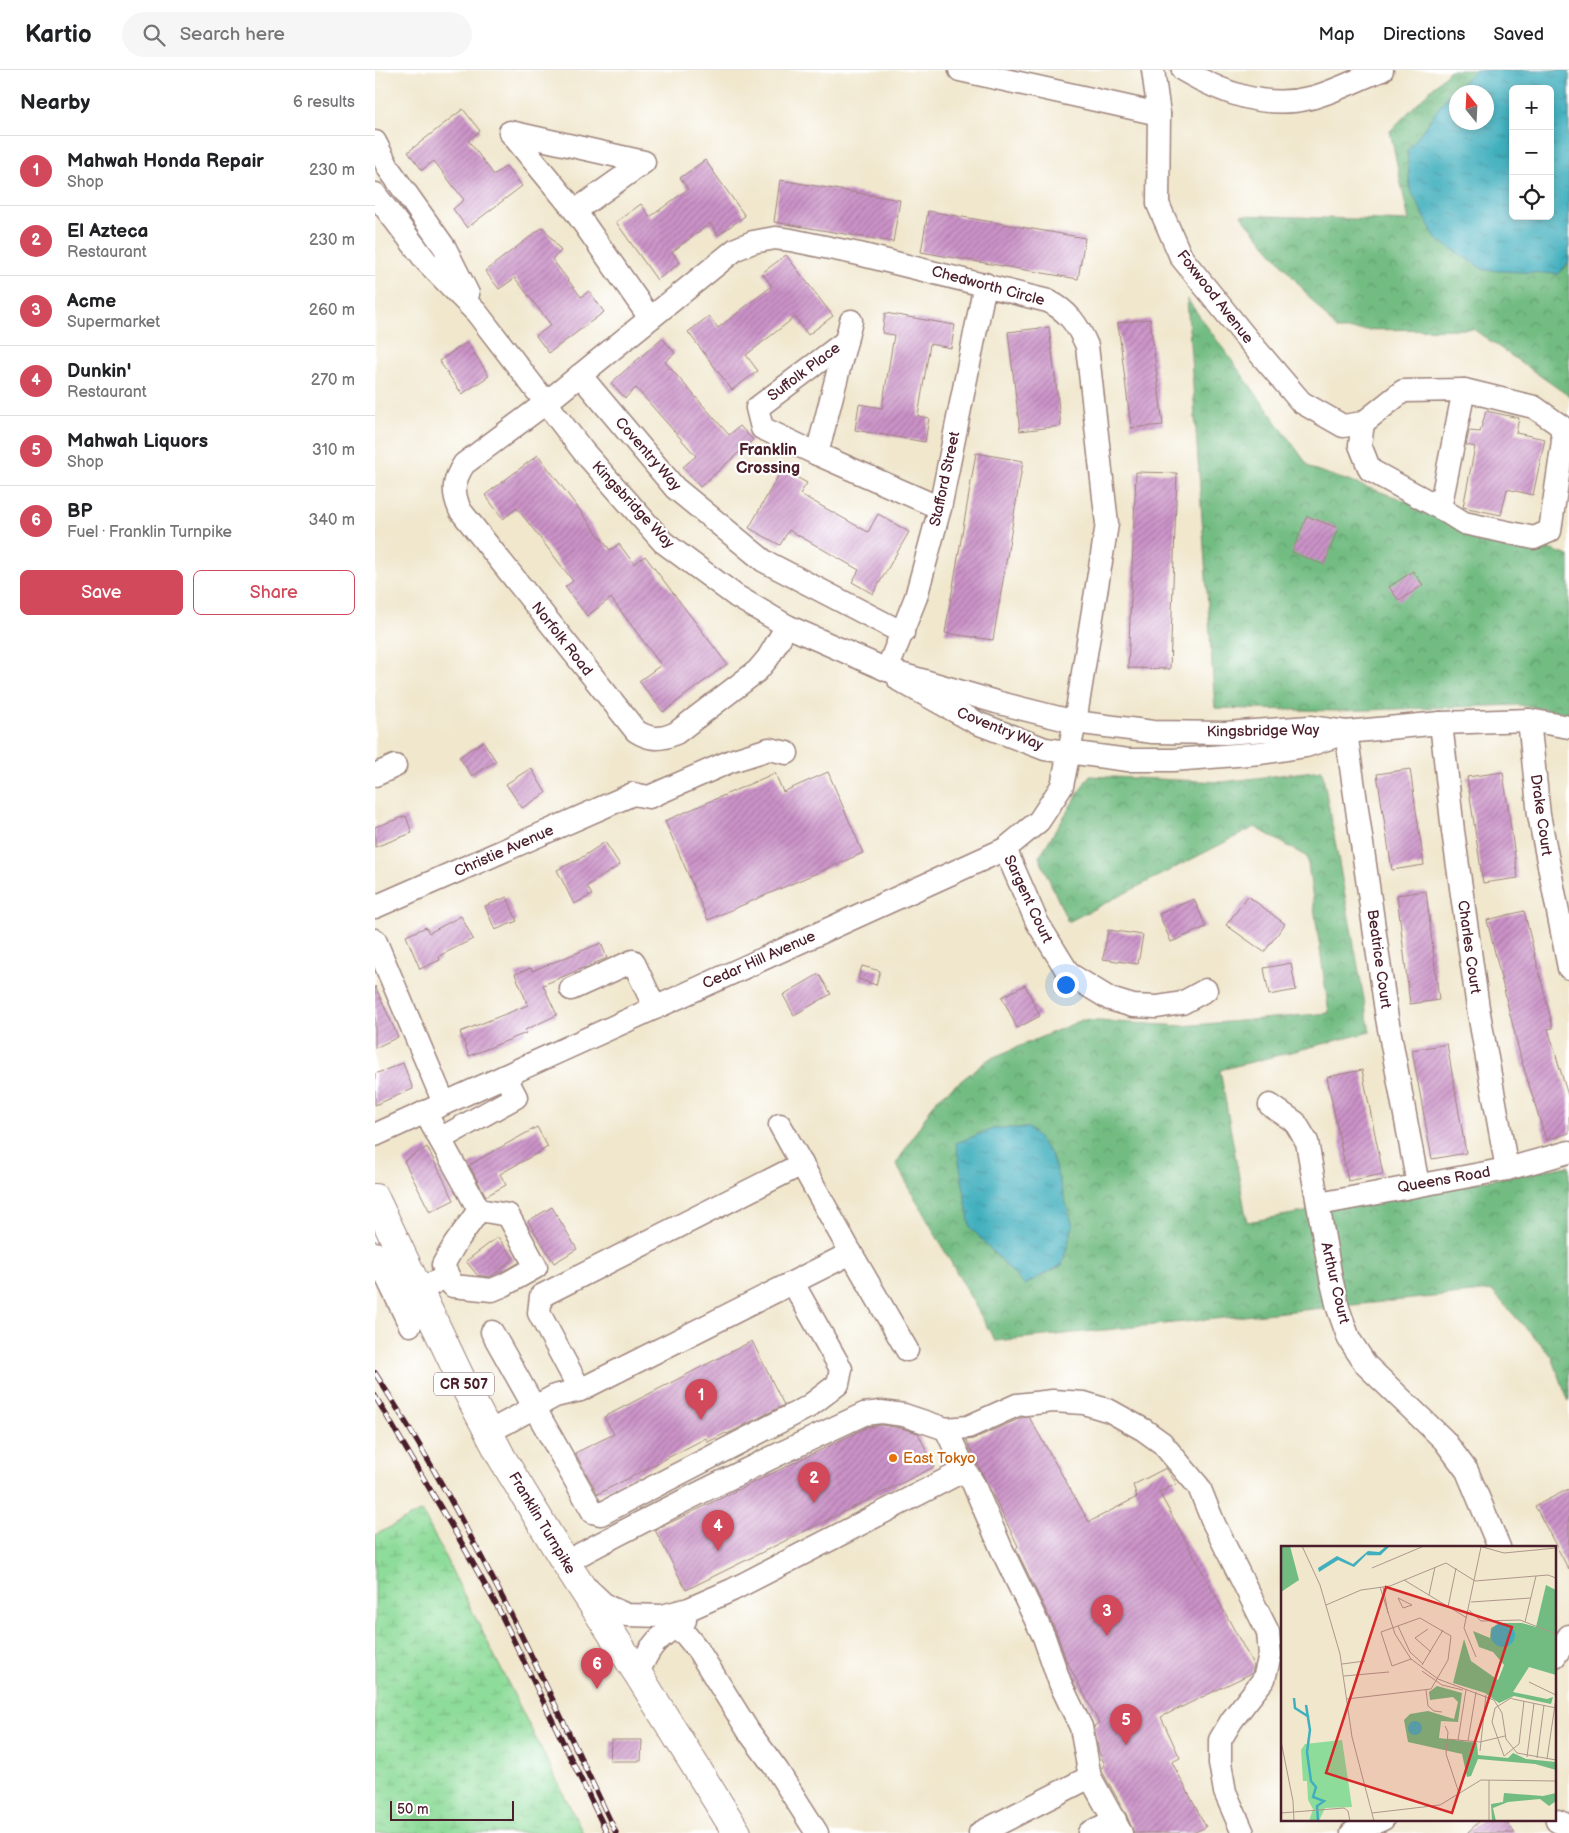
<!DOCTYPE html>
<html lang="en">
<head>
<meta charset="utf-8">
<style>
	:root { --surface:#fff; --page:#f6f6f6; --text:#202124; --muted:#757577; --line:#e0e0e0; --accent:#d1495b }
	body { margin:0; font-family:"Balsamiq Sans",sans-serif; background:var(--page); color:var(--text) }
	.controls { position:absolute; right:15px; top:15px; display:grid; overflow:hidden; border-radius:8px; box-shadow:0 2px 8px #0003 }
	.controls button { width:45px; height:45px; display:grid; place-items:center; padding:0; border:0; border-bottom:1px solid var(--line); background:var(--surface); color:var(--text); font:25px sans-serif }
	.compass { position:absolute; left:1074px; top:15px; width:45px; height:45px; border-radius:50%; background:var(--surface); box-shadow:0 2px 8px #0003; rotate:342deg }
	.scale { position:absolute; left:15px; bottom:12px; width:124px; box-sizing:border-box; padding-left:5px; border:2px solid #4a1f2b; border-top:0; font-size:14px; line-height:18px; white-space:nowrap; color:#4a1f2b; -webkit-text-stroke:4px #fff; paint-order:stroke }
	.you { position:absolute; left:690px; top:914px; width:18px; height:18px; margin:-12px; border:4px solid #fff; border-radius:50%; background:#1a73e8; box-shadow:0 0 0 8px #1a73e833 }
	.badge { display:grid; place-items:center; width:32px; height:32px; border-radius:50%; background:var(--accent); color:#fff; font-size:16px; font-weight:700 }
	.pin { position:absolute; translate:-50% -41px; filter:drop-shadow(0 1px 2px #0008) }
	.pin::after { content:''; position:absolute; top:26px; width:18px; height:15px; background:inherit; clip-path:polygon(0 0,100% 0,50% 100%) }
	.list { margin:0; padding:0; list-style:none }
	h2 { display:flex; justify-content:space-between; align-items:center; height:65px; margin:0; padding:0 20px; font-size:21px }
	h2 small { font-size:16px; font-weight:400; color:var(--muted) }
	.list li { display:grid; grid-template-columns:32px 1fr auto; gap:15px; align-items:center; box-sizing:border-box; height:70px; padding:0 20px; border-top:1px solid var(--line) }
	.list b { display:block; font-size:19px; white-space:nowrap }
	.list p { margin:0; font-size:16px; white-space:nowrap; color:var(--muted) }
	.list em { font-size:16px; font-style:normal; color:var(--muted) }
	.actions { display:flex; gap:10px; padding:15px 20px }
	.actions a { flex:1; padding:11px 0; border:1px solid var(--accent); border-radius:8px; text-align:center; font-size:18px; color:var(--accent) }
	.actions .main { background:var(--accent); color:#fff }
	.icon { flex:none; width:28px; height:28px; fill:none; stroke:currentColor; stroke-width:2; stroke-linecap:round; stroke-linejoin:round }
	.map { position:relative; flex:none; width:1194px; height:1763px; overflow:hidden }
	header { display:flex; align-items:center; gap:30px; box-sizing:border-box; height:70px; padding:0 25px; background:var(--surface); border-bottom:1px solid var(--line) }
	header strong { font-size:24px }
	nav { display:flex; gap:28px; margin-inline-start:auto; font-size:18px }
	.search { width:350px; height:45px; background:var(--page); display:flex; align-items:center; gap:12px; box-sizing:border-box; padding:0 18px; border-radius:28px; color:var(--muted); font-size:19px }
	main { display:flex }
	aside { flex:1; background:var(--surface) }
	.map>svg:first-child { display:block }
</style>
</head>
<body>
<header>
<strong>Kartio</strong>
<div class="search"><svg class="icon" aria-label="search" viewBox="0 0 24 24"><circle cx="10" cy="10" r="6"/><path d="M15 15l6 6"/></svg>Search here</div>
<nav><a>Map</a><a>Directions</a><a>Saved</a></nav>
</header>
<main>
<aside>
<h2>Nearby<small>6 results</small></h2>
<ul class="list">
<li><span class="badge">1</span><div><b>Mahwah Honda Repair</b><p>Shop</p></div><em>230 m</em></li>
<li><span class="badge">2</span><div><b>El Azteca</b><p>Restaurant</p></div><em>230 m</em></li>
<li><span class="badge">3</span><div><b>Acme</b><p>Supermarket</p></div><em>260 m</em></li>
<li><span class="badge">4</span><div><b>Dunkin'</b><p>Restaurant</p></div><em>270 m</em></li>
<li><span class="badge">5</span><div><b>Mahwah Liquors</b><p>Shop</p></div><em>310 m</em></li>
<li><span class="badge">6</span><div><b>BP</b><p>Fuel · Franklin Turnpike</p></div><em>340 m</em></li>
</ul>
<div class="actions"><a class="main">Save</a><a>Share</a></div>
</aside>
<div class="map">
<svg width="1194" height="1763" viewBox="0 0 1194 1763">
	<defs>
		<pattern id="forest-crowns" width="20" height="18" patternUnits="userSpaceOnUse" patternTransform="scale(1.25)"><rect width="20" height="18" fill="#72bc82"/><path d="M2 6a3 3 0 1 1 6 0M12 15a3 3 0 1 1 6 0" fill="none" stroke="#60986b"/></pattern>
		<pattern id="wetland-marsh" width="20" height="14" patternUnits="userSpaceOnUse" patternTransform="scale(1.25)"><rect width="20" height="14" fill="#8edc9a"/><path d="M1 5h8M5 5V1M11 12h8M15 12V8" fill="none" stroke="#7cbc85"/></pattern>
		<pattern id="water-ripples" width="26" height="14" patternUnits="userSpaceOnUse" patternTransform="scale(1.25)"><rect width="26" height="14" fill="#41afbd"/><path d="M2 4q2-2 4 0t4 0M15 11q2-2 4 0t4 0" fill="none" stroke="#388e9a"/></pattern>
		<pattern id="building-hatch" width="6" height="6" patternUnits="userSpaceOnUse" patternTransform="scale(1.25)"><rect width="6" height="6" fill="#cb93c8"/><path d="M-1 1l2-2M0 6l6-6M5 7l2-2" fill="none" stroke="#a777a3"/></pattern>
	</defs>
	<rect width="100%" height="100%" fill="#fff"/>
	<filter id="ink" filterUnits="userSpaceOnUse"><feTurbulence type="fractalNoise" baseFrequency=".02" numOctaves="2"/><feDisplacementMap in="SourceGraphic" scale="10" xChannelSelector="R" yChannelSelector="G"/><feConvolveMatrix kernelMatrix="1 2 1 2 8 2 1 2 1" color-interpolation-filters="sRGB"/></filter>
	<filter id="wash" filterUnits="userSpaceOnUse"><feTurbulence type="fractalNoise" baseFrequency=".0096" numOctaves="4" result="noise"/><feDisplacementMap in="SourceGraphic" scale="20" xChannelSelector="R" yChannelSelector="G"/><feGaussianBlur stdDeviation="1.12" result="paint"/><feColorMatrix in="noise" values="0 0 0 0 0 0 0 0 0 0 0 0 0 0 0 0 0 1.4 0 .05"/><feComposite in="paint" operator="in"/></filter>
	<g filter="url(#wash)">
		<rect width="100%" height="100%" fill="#f0e7cd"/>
		<g fill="url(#forest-crowns)" stroke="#5e6e56" fill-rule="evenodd">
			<path d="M1075,0H1194V326L1098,259L962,260L866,145L1034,151L1015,61ZM1138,19H1175V146H1138ZM1082,22H1112V52H1082Z"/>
			<polygon points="812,229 935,398 1194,486 1194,643 1143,635 962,641 840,638"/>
			<polygon points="947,700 995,962 845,1000 872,1152 1194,1096 1194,1332 1177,1287 1117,1221 620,1271 521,1094 561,1030 614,989 707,950 808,956 954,943 932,787 880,757 693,852 664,787 714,706 848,712"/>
		</g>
		<polygon fill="url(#wetland-marsh)" stroke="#6c7e62" points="47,1441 208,1763 0,1763 0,1465"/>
		<g fill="url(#water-ripples)" stroke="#466774" fill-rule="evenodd">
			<path d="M1101,0H1194V192L1183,204L1109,200L1061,169L1035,119L1032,81L1074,24ZM1138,19H1175V146H1138ZM1082,22H1112V52H1082Z"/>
			<polygon points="621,1058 654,1058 676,1084 698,1156 687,1195 649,1215 595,1157 581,1073"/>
		</g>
		<g id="blocks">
			<g fill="url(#building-hatch)">
				<polygon points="88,39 105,61 93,70 119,105 131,96 147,116 92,158 78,139 89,130 59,91 47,100 33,82"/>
				<polygon points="330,90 370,146 343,165 335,153 297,182 305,193 282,210 241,152 266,134 275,147 313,119 305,108"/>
				<polygon points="405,110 525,130 518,172 399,152"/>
				<polygon points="553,141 710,168 703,209 546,182"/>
				<polygon points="168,157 186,181 177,189 206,227 214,221 229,242 174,283 161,266 176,255 140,208 124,219 110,201"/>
				<polygon points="411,185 458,246 433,265 420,247 371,285 383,301 357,320 313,262 334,246 343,258 397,216 387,203"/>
				<polygon points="510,243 580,255 576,278 555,274 543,346 554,348 550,372 480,360 484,334 507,338 519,265 507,263"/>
				<polygon points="775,249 788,355 756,358 743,253"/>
				<polygon points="674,257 686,356 645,361 633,262"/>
				<polygon points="287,268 300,283 290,292 354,365 365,356 378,370 325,417 308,397 321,386 261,318 250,328 236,313"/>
				<polygon points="92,272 114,306 87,324 64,291"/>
				<polygon points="1111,341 1144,348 1141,363 1170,369 1158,425 1132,419 1126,445 1088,437 1100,377 1091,375 1094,361 1105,362"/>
				<polygon points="601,383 648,391 618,570 570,563"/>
				<polygon points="163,385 235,480 244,474 259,494 270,486 352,594 288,642 264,611 286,595 236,528 212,546 190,517 198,511 142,438 128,449 110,425"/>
				<polygon points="407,399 432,413 425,424 493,462 503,444 534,462 498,524 477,512 484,500 414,460 405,475 374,458"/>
				<polygon points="761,402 802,403 795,599 753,598"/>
				<polygon points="932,446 963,458 949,495 917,482"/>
				<polygon points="1038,501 1048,515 1024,531 1014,517"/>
				<polygon points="108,671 121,691 97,706 84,687"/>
				<polygon points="156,698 171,723 147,738 131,714"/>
				<polygon points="1035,699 1049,795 1017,800 1002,704"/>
				<polygon points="453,702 488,783 333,850 290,751 400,703 408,722"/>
				<polygon points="1128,702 1143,808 1108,813 1092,707"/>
				<polygon points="31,746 37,763 0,777 0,757"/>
				<polygon points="230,772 245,795 212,816 217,825 199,834 182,800 200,791 200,792"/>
				<polygon points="1051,821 1064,930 1035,934 1022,825"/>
				<polygon points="873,826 910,854 889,882 851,855"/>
				<polygon points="132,827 142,851 120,860 110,836"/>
				<polygon points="819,829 831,857 796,872 784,844"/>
				<polygon points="1149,841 1178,958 1173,959 1194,1029 1194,1063 1171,1070 1146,989 1112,850"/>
				<polygon points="86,846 98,869 64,886 65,890 45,899 31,866 51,857 54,863"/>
				<polygon points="733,860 768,865 763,894 728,889"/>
				<polygon points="226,873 232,888 168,915 182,945 150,960 151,963 94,986 85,962 153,935 140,904 156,898 157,901"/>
				<polygon points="916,893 921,920 894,925 889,898"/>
				<polygon points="487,896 505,901 501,915 483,909"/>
				<polygon points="444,904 456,924 419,945 408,925"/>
				<polygon points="650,915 665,946 642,958 627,927"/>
				<polygon points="0,916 23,967 0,978"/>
				<polygon points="1072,974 1091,1083 1057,1089 1037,980"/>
				<polygon points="28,993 38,1019 0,1035 0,1004"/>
				<polygon points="987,1000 1008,1104 973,1111 952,1007"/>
				<polygon points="162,1057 173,1077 125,1104 131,1115 111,1126 94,1095"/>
				<polygon points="52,1077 79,1130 55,1142 29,1091"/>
				<polygon points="177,1137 202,1179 179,1193 153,1151"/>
				<polygon points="123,1167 139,1189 115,1207 102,1205 91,1191"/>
				<polygon points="377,1271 409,1335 352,1364 351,1363 333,1372 331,1368 223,1424 200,1383 239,1364 229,1347"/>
				<polygon points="654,1347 714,1452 762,1427 758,1415 791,1398 802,1414 784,1422 879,1596 877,1603 786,1647 805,1688 797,1692 831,1757 818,1763 759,1763 751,1744 728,1703 727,1697 730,1695 724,1682 719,1656 724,1653 691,1590 681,1561 641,1479 643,1476 591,1370 598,1369 646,1348"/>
				<polygon points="506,1355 526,1358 543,1363 559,1397 311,1520 280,1460 493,1357"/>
				<polygon points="1194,1419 1194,1500 1160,1436"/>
				<polygon points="236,1670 267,1670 266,1691 235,1691"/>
				<polygon points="1107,1749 1128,1749 1140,1763 1092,1763"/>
			</g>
		</g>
	</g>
	<g filter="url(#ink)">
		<use href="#blocks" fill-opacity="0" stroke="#9d837c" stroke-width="1"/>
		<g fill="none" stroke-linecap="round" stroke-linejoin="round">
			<g stroke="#9d837c" stroke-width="25">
				<g id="minor">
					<polyline points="585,0 784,44"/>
					<polyline points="778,0 784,44 783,134 806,187 869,265 926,332 968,356 988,353 1028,321 1089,320 1065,438 995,400 985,375 988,353"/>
					<path d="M808,0C847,23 890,39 935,28C957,23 985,8 1007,0"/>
					<polygon points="135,62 269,92 200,141"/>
					<polyline points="0,72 14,99 70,178 93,224"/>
					<polyline points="0,124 51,191 102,243 208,381 288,472 361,526 412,556 512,600 621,632 700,652 778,662 850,663 935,657 971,662 1066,653 1154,650 1194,657"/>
					<polyline points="200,141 275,248"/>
					<polyline points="476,251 471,271 382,338 387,358 442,384 565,438"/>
					<polyline points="205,305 300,418 389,491 528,563"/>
					<polyline points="442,384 471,271"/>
					<polyline points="1065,438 1089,453 1159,468 1175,461 1188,371 1186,356 1159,337 1089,320"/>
					<polyline points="512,600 541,527 565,438 610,214"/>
					<polyline points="524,610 602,653 670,679 753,690 798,690 886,683 931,676 967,664"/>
					<polyline points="1154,650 1164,745 1194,898"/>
					<polyline points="1066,653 1078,761 1103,938 1132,1099"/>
					<polyline points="971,662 1012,948 1043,1115"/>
					<polyline points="0,705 20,696"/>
					<polyline points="630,779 662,852 694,904 735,929 758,936 782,937 807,933 831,920"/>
					<polyline points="0,837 258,724 274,727 356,691 394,679 412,683"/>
					<polyline points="0,870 69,1033"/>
					<polyline points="196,919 258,891 280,938"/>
					<polyline points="895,1035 920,1052 932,1072 956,1208 963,1238 974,1269 991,1295 1069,1370 1092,1401 1124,1477"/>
					<path d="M0,1065L630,779L664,751L687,716L700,652L732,454L712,276C703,255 693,241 673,231L484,184L416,170L400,168L378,172L361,179L172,332L89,394C78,411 77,421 85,440L261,661C275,670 286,670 301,663L382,601L393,588L412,556"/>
					<polyline points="65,1069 141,1027 130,1006"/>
					<polyline points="944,1134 1132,1099 1194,1082"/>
					<polyline points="0,1183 35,1255"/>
					<polyline points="476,1183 532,1280"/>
					<polyline points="73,1206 68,1195 80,1174 104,1140"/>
					<polyline points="44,1220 73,1206 78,1216 117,1220 129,1215 161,1197 133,1145 104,1140 50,1042"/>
					<polyline points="117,1262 218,1442 226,1444 433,1337 463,1314 466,1299 418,1213"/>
					<polyline points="205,1320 164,1243 166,1226 427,1094"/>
					<polyline points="571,1359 590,1400"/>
					<polyline points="114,1362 180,1326 205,1320 476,1183 405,1055"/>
					<path d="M191,1492C289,1439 388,1391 489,1344L506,1342L529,1345L571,1359L593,1357L642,1335L678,1331L709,1333L735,1341L769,1360L787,1373L824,1417L839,1454L893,1562L895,1585L889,1609L857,1650L845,1670V1693L850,1722L868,1763"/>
					<polyline points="213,1519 231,1536 252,1545 287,1546 314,1539 357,1520 590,1400 598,1413 627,1480 669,1567 685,1613 706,1657 715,1707 746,1763"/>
					<polyline points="298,1557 310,1564 323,1580 374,1662 402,1700 442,1763"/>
					<polyline points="1180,1586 1194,1566"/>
					<path d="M263,1604C275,1573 283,1568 310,1550"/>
					<polyline points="1182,1751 1194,1756"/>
					<polyline points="605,1763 715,1707"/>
					<polyline points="714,1763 740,1750"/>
					<polyline points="977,1763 1008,1749"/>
				</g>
			</g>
			<g stroke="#9d837c" stroke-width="30">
				<polyline id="major" points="0,1128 89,1315 127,1388 187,1487 263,1604 362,1763"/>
			</g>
			<use href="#minor" stroke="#fff" stroke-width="22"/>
			<use href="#major" stroke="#fff" stroke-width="28"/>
			<g stroke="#4a1f2b" stroke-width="5.5">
				<g id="rail">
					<path d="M0,1303C94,1449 167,1606 241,1763"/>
					<polyline points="0,1326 86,1472 123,1538 232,1763"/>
				</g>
			</g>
			<use href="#rail" stroke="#fff" stroke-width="4" stroke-dasharray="11" stroke-linecap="butt"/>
		</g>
	</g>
	<circle fill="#e8710a" stroke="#fff" stroke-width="2" cx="518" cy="1388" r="5"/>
	<g text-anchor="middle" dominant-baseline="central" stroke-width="4.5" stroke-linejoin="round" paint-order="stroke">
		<rect fill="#fff" stroke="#80626b" stroke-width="1" x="59" y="1302.5" width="60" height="23" rx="4"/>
		<g font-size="14" font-weight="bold" fill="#4a1f2b">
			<text x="89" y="1314">CR 507</text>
		</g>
		<g font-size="15" fill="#4a1f2b" stroke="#fff">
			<text transform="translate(613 216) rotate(15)">Chedworth Circle</text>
			<text transform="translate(840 227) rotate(52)">Foxwood Avenue</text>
			<text transform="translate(429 302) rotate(-37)">Suffolk Place</text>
			<text transform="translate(273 384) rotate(49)">Coventry Way</text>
			<text transform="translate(570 409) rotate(-78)">Stafford Street</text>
			<text transform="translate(258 435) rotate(47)">Kingsbridge Way</text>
			<text transform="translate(187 569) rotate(52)">Norfolk Road</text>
			<text transform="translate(625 659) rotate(22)">Coventry Way</text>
			<text transform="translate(888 661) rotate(-1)">Kingsbridge Way</text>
			<text transform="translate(1166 745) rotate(82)">Drake Court</text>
			<text transform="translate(129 781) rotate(-24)">Christie Avenue</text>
			<text transform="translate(653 829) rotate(65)">Sargent Court</text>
			<text transform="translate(1094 877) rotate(82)">Charles Court</text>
			<text transform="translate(1004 889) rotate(82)">Beatrice Court</text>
			<text transform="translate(384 890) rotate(-24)">Cedar Hill Avenue</text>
			<text transform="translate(1069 1110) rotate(-10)">Queens Road</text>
			<text transform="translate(960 1213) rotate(77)">Arthur Court</text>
			<text transform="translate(167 1453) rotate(59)">Franklin Turnpike</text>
		</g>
		<g font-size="15" fill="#c56008" stroke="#fff" text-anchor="start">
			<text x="528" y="1388">East Tokyo</text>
		</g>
		<g font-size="16" font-weight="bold" fill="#4a1f2b" stroke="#fff">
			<text x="393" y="380">Franklin<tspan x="393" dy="18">Crossing</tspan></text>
		</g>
	</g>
	<g transform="translate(906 1476)">
		<rect width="275" height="275" fill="#f0e7cd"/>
		<path d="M0,0H9L18,34L0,46ZM265,39L275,44V129L248,121L232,146L266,153L272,151L270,158L233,150L218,157L204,147L172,137L183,93L190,115L217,134L223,119L212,106L198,101L192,85L209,92L210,82L219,77H241L255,81ZM156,140L181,147L177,176L160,175L158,192L196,197L197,209L227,212L232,207L245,213L275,216V224L254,218L197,213L190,230L186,231L181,208L127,196L123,174L129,168L147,165L173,173L177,156L172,151L149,154L148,146ZM223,247L262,250L275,247V255L268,260L259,253L227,256L212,262L215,275H211L210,258L222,256Z" fill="#72bc82"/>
		<path d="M61,194L71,261L44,262L38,275H28L32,263L27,254L26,235H22L20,204L24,198Z" fill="#8edc9a"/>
		<path d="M106,0H109L99,8H86L73,21L57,14L38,26L37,22L56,10L72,18L87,5L98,6ZM210 89a12 12 0 1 1 24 0a12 12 0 1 1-24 0ZM127 182a7 7 0 1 1 14 0a7 7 0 1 1-14 0Z" fill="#41afbd"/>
		<path fill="none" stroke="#41afbd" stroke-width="2.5" d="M86,8H99L107,0M13,152L14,162L28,171M25,159L29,184L26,206L30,235L35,241L32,251L43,255L36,260L37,275"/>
		<path fill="none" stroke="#ae978c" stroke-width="1" d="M21,0L39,39L59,108L71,191L93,275M198,0L223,7L275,2M91,22L143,0M123,34L186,72M99,41L114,88L130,113L157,133L213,154L221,167L225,193L236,207L275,214M102,41L107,67M148,49L154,21M117,52L131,59L122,62ZM190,56L250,52M45,59L80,44L109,40L165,17L194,35L267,29L275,32M167,61L175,22M188,64L200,75L239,74L275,88M244,76L255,30M117,80L129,106L142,118M147,83L134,92L150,106M195,111L183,82L200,1M61,118L84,115M141,119L162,84M141,125L161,139L182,144M63,130L108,126M248,136L275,149M145,144L147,160L153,165L161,166M66,153L150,143L167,114L170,90L139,72L100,86L111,120L130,113M243,155L238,198L223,210L211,176L214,162L230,152L232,153L275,162M164,180L167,186L165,208L178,247M166,193L199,196L224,190M177,194L185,144M0,195L12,255L13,275M187,195L195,146M199,205L205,149M246,211L253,157M256,212L263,159M266,213L275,152M208,234V275M0,267L63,262L67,265L69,275M91,267L159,259L200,234L275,235M221,275H244"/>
		<path fill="#d62828" fill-opacity="0.15" stroke="#d62828" stroke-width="2.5" d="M105,41L231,81L171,267L45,227Z"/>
		<rect width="275" height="275" fill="none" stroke="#4a1f2b" stroke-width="2.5"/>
	</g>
</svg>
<div class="controls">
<button>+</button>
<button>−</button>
<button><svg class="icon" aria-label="locate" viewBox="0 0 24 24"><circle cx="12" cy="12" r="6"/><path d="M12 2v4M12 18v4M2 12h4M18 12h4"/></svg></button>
</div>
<svg class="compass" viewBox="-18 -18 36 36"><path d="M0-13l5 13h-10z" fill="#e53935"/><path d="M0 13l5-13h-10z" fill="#757577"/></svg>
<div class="scale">50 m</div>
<div class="you"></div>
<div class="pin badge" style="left:326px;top:1350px">1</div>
<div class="pin badge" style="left:439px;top:1433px">2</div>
<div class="pin badge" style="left:732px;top:1566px">3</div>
<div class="pin badge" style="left:343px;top:1481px">4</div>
<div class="pin badge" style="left:751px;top:1675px">5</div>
<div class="pin badge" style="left:222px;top:1619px">6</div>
</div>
</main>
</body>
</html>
